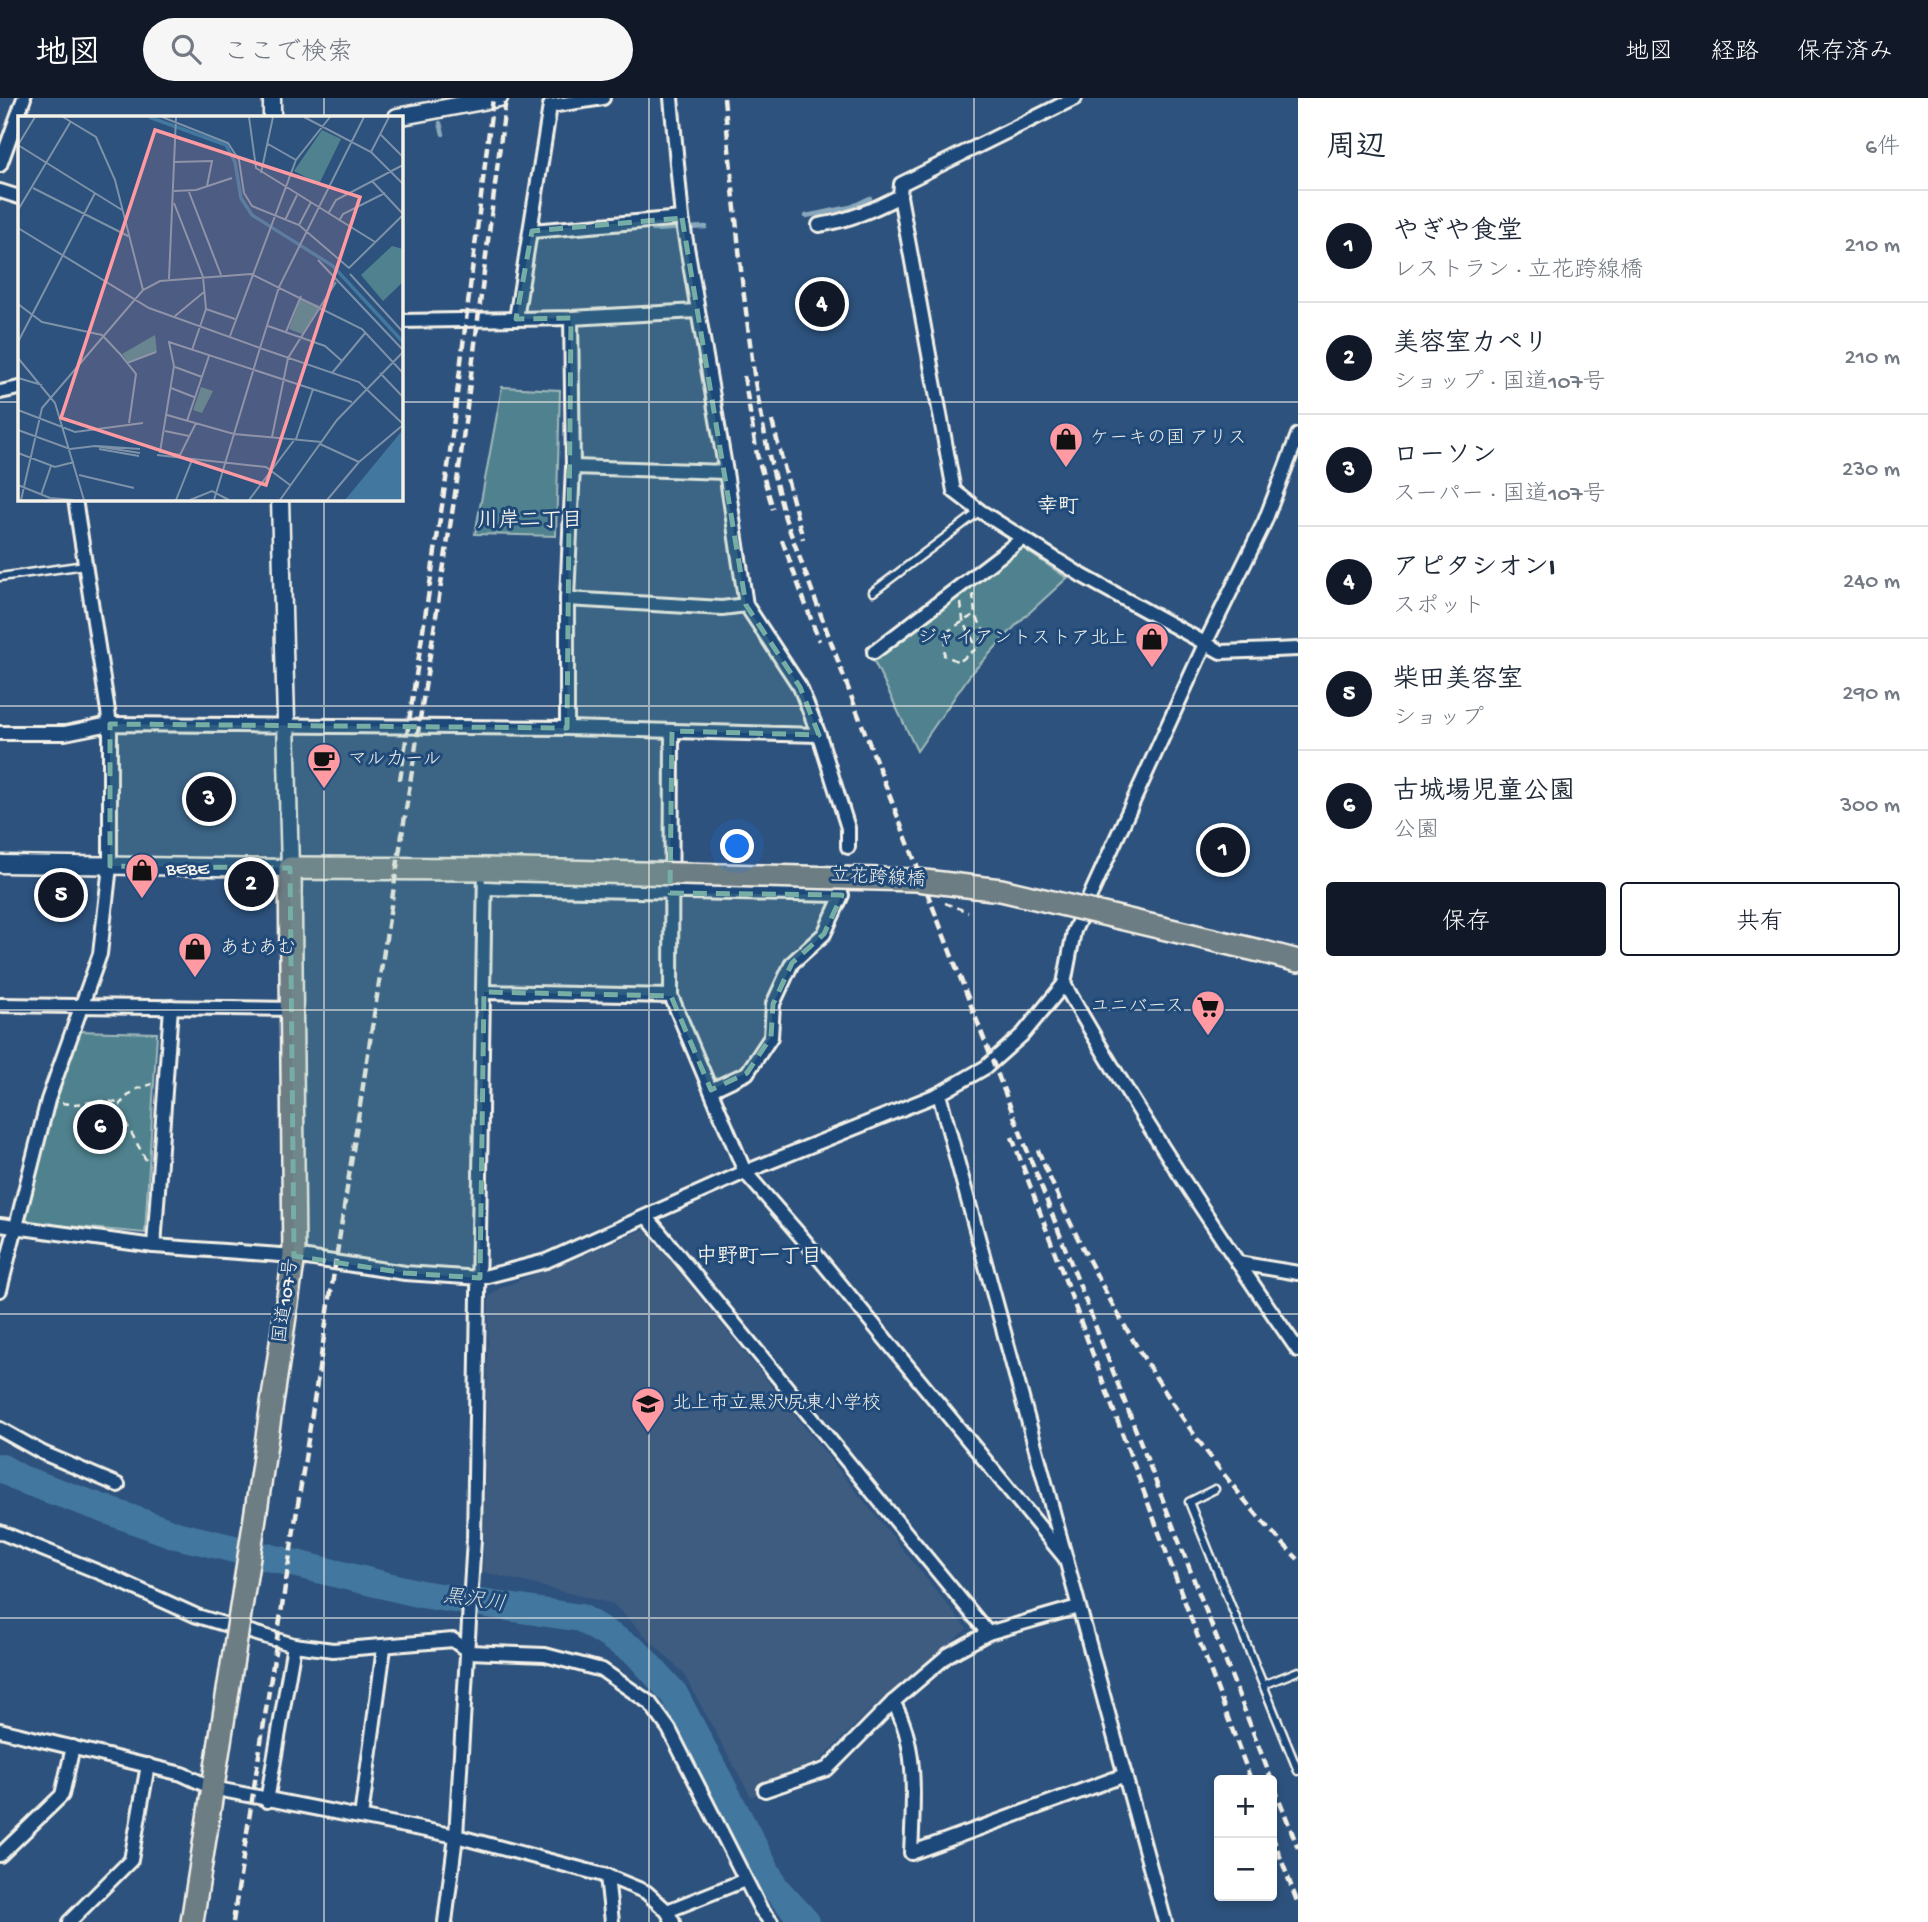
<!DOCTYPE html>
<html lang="ja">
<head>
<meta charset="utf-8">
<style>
	:root { --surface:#fff; --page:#f6f6f7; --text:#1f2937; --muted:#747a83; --line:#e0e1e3; --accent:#111827 }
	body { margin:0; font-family:"Gochi Hand","Klee One",sans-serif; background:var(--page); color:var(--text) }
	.controls { position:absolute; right:21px; bottom:21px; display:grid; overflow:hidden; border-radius:7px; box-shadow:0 4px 10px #0003 }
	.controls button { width:63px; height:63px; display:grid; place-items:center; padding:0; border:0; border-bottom:2px solid var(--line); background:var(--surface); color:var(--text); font:35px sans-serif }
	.you { position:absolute; left:738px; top:749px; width:24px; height:24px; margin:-18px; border:5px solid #fff; border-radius:50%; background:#1a73e8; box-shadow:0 0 0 10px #1a73e833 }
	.badge { display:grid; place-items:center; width:46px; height:46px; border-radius:50%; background:var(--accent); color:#fff; font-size:23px; font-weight:700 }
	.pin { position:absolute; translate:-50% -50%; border:4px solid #fff; box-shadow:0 2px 7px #0006 }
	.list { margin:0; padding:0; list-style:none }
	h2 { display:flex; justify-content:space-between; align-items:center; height:91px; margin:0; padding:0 28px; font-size:30px }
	h2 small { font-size:23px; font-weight:400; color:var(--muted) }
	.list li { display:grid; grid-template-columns:46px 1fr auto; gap:21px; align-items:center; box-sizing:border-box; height:112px; padding:0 28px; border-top:2px solid var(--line) }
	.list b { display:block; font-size:26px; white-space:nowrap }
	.list p { margin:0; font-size:23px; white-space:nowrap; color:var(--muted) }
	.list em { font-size:23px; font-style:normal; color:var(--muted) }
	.actions { display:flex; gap:14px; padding:21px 28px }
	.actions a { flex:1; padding:16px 0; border:2px solid var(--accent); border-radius:7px; text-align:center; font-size:24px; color:var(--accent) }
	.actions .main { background:var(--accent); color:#fff }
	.icon { flex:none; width:38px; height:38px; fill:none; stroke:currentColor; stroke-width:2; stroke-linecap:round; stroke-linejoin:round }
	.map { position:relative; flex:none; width:1298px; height:1824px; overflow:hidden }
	header { display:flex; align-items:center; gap:42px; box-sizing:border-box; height:98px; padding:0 35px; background:var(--accent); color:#fff }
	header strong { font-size:33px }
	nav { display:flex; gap:38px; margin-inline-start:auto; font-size:24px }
	.search { width:490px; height:63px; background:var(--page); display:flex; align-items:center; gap:18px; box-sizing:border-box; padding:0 24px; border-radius:38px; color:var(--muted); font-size:26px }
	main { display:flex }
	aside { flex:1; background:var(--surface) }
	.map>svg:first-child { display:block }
</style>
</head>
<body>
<header>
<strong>地図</strong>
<div class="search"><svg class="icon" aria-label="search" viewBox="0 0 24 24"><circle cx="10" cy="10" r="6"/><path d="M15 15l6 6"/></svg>ここで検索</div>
<nav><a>地図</a><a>経路</a><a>保存済み</a></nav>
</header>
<main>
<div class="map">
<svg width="1298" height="1824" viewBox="0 0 1298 1824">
	<rect width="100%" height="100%" fill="#2d527d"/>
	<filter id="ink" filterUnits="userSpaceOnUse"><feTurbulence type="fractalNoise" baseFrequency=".0143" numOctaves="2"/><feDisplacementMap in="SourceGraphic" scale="14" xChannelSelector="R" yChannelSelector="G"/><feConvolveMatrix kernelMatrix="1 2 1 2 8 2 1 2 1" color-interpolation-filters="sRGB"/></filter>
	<g filter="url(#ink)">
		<polygon fill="#3e5b80" points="645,1131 967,1531 873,1610 819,1663 751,1699 683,1575 613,1506 483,1474 489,1198 498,1191"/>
		<g fill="#4f828e" stroke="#a2babb" stroke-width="2">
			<polygon points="502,289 560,292 556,438 475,436"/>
			<polygon points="1021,449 1067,480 1018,525 970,577 917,653 872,559"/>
			<polygon points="75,933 157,935 145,1135 22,1124"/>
		</g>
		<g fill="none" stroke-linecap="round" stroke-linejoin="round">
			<g stroke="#89a8bc" stroke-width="4.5">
				<polyline points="440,25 443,36"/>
				<polyline points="806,118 851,109 870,100"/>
				<polyline points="653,132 706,129"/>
			</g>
			<polyline stroke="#42779f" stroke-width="28" points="0,1369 21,1381 176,1437 421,1496 581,1520 636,1554 674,1596 775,1790 806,1824"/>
			<g stroke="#f4f1e8" stroke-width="11">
				<g id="service">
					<polyline points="0,479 85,467"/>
					<polyline points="873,494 980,413"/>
					<polyline points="1215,1391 1189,1404 1298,1673"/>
					<polyline points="1263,1587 1298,1573"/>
				</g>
			</g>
			<g stroke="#f4f1e8" stroke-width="18">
				<g id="minor">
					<polyline points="0,67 24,0"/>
					<polyline points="0,93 19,99"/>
					<polyline points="900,98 954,393 980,413 1081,477 1221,554 1298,551"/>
					<path d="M819,127C850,122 873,112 900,98L901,86L1075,0"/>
					<polyline points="532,133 682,120"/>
					<polyline points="516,221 550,8 603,0"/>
					<polyline points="401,223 571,220 697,213"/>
					<polyline points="0,294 19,290"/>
					<polyline points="573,369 726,374"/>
					<polyline points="567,501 722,510 746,507"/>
					<polyline points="874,554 1022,441"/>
					<polyline points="567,630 567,501 573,369 571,220"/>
					<polyline points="672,633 671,898 745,1074 804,1142 1066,1461"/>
					<polyline points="0,635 65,635 110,626 567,630 819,637 800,589 746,507 726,374 682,120 671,0"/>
					<polyline points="819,637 848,730 848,749"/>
					<polyline points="485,790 842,797 824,836 792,865 773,906 771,939 747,975 711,992"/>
					<path d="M1064,886C1135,1012 1215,1133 1298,1252"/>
					<polyline points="484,894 671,898"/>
					<polyline points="0,907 294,911"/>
					<polyline points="939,996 1165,1824"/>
					<polyline points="647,1119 988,1535"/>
					<polyline points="0,1127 154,1148 294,1158 405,1175 480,1180 546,1163 745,1074 939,996 986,969 1023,936 1064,886 1074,833 1206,544 1265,423 1298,337"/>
					<polyline points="154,1148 171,909"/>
					<polyline points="1238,1165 1298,1175"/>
					<polyline points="0,1192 48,1002 100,856 110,768 110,626 75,401"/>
					<polyline points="0,1331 43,1355 118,1387"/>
					<polyline points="0,1434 111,1479 197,1518 294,1547 333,1552 453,1542 469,1554 545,1557 602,1572 650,1605 669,1631 761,1812 771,1824"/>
					<path d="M893,1604C919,1647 913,1707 911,1755L1125,1677"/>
					<polyline points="0,1632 182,1676 212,1690 456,1738 607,1778 646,1794 667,1813 673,1824"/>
					<polyline points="765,1692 827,1671 893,1604 948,1557 988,1535 1078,1509"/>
					<polyline points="267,1703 294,1547"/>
					<polyline points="361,1719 384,1550"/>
					<polyline points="0,1757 62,1697 73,1649"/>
					<polyline points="607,1778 612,1824"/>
					<polyline points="667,1813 745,1782"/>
					<polyline points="69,1824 131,1762 148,1667"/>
					<polyline points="445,1824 456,1738 474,1441 485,771"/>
				</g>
			</g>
			<g stroke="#f4f1e8" stroke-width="21">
				<g id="tertiary">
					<polyline points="272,0 272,19"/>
					<polyline points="397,19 499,0"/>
					<polyline points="0,766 290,770 280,401"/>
				</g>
			</g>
			<g stroke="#f4f1e8" stroke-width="26">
				<g id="trunk">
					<polyline points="1264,854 1298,863"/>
					<polyline points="253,1433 294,1158 290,770 485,771"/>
					<polyline points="192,1824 219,1650"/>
				</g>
			</g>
			<g stroke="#f4f1e8" stroke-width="2.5" stroke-dasharray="7 5" stroke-linecap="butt">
				<polyline points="973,496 975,516 985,535 977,550 959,564 944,557 948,533 975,516"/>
				<polyline points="961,505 963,522 977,550"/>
				<path d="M62,1005C86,1009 96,998 120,1006"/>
				<polyline points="146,1062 121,1016 120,1006 134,992 152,986"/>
			</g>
			<use href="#service" stroke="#1f4a7a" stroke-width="6"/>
			<use href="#minor" stroke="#1f4a7a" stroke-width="12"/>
			<use href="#tertiary" stroke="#1f4a7a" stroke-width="16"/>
			<use href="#trunk" stroke="#6d7d84" stroke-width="21"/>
			<g stroke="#f4f1e8" stroke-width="4.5" stroke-dasharray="10 5" stroke-linecap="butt">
				<polyline points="724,0 742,182 755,284 768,354 785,420 854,606 1298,1750"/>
				<polyline points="744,278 757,357 773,411"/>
				<polyline points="772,323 803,441"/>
				<polyline points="782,442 819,543"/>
				<polyline points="400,682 449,362 493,0"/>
				<polyline points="1012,1039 1251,1682"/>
				<path d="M1038,1052C1096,1193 1190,1353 1298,1461"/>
				<polyline points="1272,1737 1298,1806"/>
				<polyline points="233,1824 460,364 506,0"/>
			</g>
			<g stroke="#f4f1e8" stroke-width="26" stroke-linecap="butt">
				<g id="trunk-bridge">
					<polyline points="485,771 916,782 1001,792 1264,854"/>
					<polyline points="219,1650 253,1433"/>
				</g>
			</g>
			<polyline stroke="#f4f1e8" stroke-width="2.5" stroke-dasharray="7 5" stroke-linecap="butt" points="945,805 968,814"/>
			<use href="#trunk-bridge" stroke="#6d7d84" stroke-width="21"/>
		</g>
	</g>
	<path fill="#76ada5" fill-opacity="0.2" stroke="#76ada5" stroke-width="5" stroke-dasharray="14 9" stroke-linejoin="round" d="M682,120L746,507L800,589L819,637L672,633L670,795L842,797L824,836L792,865L773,906L771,939L747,975L711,992L671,898L484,894L480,1180L405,1175L294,1158L290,770L110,768V626L567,630L571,220L516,221L532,133Z"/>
	<path fill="none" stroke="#f4f1e8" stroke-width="2" stroke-opacity="0.55" d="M324,0V19M649,0V1824M974,0V1824M0,304H19M401,304H1298M324,401V1824M0,608H1298M0,912H1298M0,1216H1298M0,1520H1298"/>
	<defs>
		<g id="shop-pin" transform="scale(1.75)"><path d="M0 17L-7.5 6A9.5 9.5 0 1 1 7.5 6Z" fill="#ff9aa2" stroke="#1f4a7a"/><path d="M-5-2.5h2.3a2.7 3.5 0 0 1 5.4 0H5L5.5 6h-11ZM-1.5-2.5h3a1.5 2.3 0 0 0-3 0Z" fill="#111"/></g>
		<g id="cafe-pin" transform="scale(1.75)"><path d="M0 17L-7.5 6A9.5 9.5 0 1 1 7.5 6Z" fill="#ff9aa2" stroke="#1f4a7a"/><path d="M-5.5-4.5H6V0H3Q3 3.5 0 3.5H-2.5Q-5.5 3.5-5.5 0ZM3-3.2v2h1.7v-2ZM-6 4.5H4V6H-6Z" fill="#111"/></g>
		<g id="supermarket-pin" transform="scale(1.75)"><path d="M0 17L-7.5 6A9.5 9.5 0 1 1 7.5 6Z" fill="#ff9aa2" stroke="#1f4a7a"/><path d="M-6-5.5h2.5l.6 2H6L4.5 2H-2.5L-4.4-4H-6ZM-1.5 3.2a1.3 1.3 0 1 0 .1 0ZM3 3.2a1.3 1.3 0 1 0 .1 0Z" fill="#111"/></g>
		<g id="school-pin" transform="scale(1.75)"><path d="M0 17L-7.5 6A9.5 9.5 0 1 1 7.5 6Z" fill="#ff9aa2" stroke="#1f4a7a"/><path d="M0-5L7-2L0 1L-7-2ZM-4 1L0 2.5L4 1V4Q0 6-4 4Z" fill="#111"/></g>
	</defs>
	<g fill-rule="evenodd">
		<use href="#shop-pin" x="1066" y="341"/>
		<use href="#shop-pin" x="1152" y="541"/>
		<use href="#cafe-pin" x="324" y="662"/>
		<use href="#shop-pin" x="142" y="772"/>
		<use href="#shop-pin" x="195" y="851"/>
		<use href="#supermarket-pin" x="1208" y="909"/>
		<use href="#school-pin" x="648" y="1306"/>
	</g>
	<g text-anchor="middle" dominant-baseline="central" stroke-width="6" stroke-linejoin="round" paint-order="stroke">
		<g font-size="19" fill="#f4f1e8" stroke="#1f4a7a" text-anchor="start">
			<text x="1090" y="341">ケーキの国 アリス</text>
			<text x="1128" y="541" text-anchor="end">ジャイアントストア北上</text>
			<text x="348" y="662">マルカール</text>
			<text x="166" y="772">BEBE</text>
			<text x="220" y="851">あむあむ</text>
			<text x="1184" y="909" text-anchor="end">ユニバース</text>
			<text x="672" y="1306">北上市立黒沢尻東小学校</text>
		</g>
		<g font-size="19" fill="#f4f1e8" stroke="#1f4a7a">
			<text transform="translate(878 781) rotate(3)">立花跨線橋</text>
			<text transform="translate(287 1203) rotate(-82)">国道107号</text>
		</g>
		<g font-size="21" font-weight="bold" fill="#f4f1e8" stroke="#1f4a7a">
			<text x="1058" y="410">幸町</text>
			<text x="530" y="424">川岸二丁目</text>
			<text x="759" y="1160">中野町一丁目</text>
		</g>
		<g font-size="21" font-style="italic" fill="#d9dfdd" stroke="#1f4a7a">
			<text transform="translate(474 1504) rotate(8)">黒沢川</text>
		</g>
	</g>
	<g transform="translate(18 18)">
		<rect width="385" height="385" fill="#2d527d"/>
		<path d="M304,14L323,23L301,68L276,55ZM374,130L385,133V166L365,185L343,159ZM283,182L302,190L284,218L271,213ZM137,219L139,236L110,246L104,238ZM183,271L195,275L184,297L175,294Z" fill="#4f828e"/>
		<path d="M385,314V384H327L383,316Z" fill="#42779f"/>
		<path fill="none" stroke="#42779f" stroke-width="3.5" d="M131,1L208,29L217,46L223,82L234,99L315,150L385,226"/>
		<path fill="none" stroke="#7d92a8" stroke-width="2" d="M45,1L78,21L97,64L125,174M144,1L210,27L221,44L226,77L234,90L281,109L331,152L385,99M231,1L238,52L357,126M286,1L353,36L385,68M362,18L385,41M250,28L278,44M0,29L104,94M0,29L17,1M353,36L371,1M156,46L194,45L189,70M243,57L255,1M354,65L385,98M15,72L112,121M156,75L178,74L214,62M171,76L203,159M156,87L185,161L188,193L174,234M0,94L53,5M310,98L318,84L385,49M267,104L279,79M321,105L325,98L367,77M281,109L293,86M0,112L131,192L242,232L261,171L346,1M300,144L385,234M332,158L385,216M151,163L158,1M0,188L24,206L84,219L102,238L118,258L111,307M188,193L217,203M157,200L186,176M250,210L307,230L324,245M268,216L283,180M212,220L278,44L312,1M0,226L77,77M0,242L37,287L66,384M109,247L138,236M157,251L184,261M314,257L348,216M362,257L385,281M0,262L24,269M153,272L176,281M0,294L57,316L125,307M149,299L216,318L304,326M169,305L191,240M178,307L162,339L142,336L156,250L151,226L334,286M0,314L52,333L77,330L122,337M147,315L171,320M254,321L270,242L318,166M278,323L295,273M302,328L341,346M79,330L122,333M81,333L121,340M0,337L37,351L56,346M139,339L248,351L272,369M61,359L116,372M0,369L32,382L56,384M23,379L33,350M3,384L24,292L125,174L142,165L233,158L344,213L385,257M158,384L174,344M172,384L194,375L211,384M196,384L242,232L341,266L385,308M231,384L277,323M262,384L319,304L385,236M309,384L341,346L385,309"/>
		<path fill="#ff9aa2" fill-opacity="0.15" stroke="#ff9aa2" stroke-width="3.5" d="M137,14L342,81L248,369L43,302Z"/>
		<rect width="385" height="385" fill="none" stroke="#f4f1e8" stroke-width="3.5"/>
	</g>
</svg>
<div class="controls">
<button>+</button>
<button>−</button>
</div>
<div class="you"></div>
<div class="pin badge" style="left:1223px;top:752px">1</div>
<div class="pin badge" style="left:251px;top:786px">2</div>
<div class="pin badge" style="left:209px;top:701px">3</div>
<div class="pin badge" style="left:822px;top:206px">4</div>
<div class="pin badge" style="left:61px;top:797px">5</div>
<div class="pin badge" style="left:100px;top:1029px">6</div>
</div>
<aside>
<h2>周辺<small>6件</small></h2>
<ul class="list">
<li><span class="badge">1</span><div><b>やぎや食堂</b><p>レストラン · 立花跨線橋</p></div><em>210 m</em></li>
<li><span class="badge">2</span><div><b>美容室カペリ</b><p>ショップ · 国道107号</p></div><em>210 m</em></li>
<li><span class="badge">3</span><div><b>ローソン</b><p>スーパー · 国道107号</p></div><em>230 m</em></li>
<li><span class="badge">4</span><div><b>アピタシオンI</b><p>スポット</p></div><em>240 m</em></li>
<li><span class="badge">5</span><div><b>柴田美容室</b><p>ショップ</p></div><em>290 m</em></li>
<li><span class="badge">6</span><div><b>古城場児童公園</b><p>公園</p></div><em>300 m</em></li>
</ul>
<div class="actions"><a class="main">保存</a><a>共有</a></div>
</aside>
</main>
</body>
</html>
